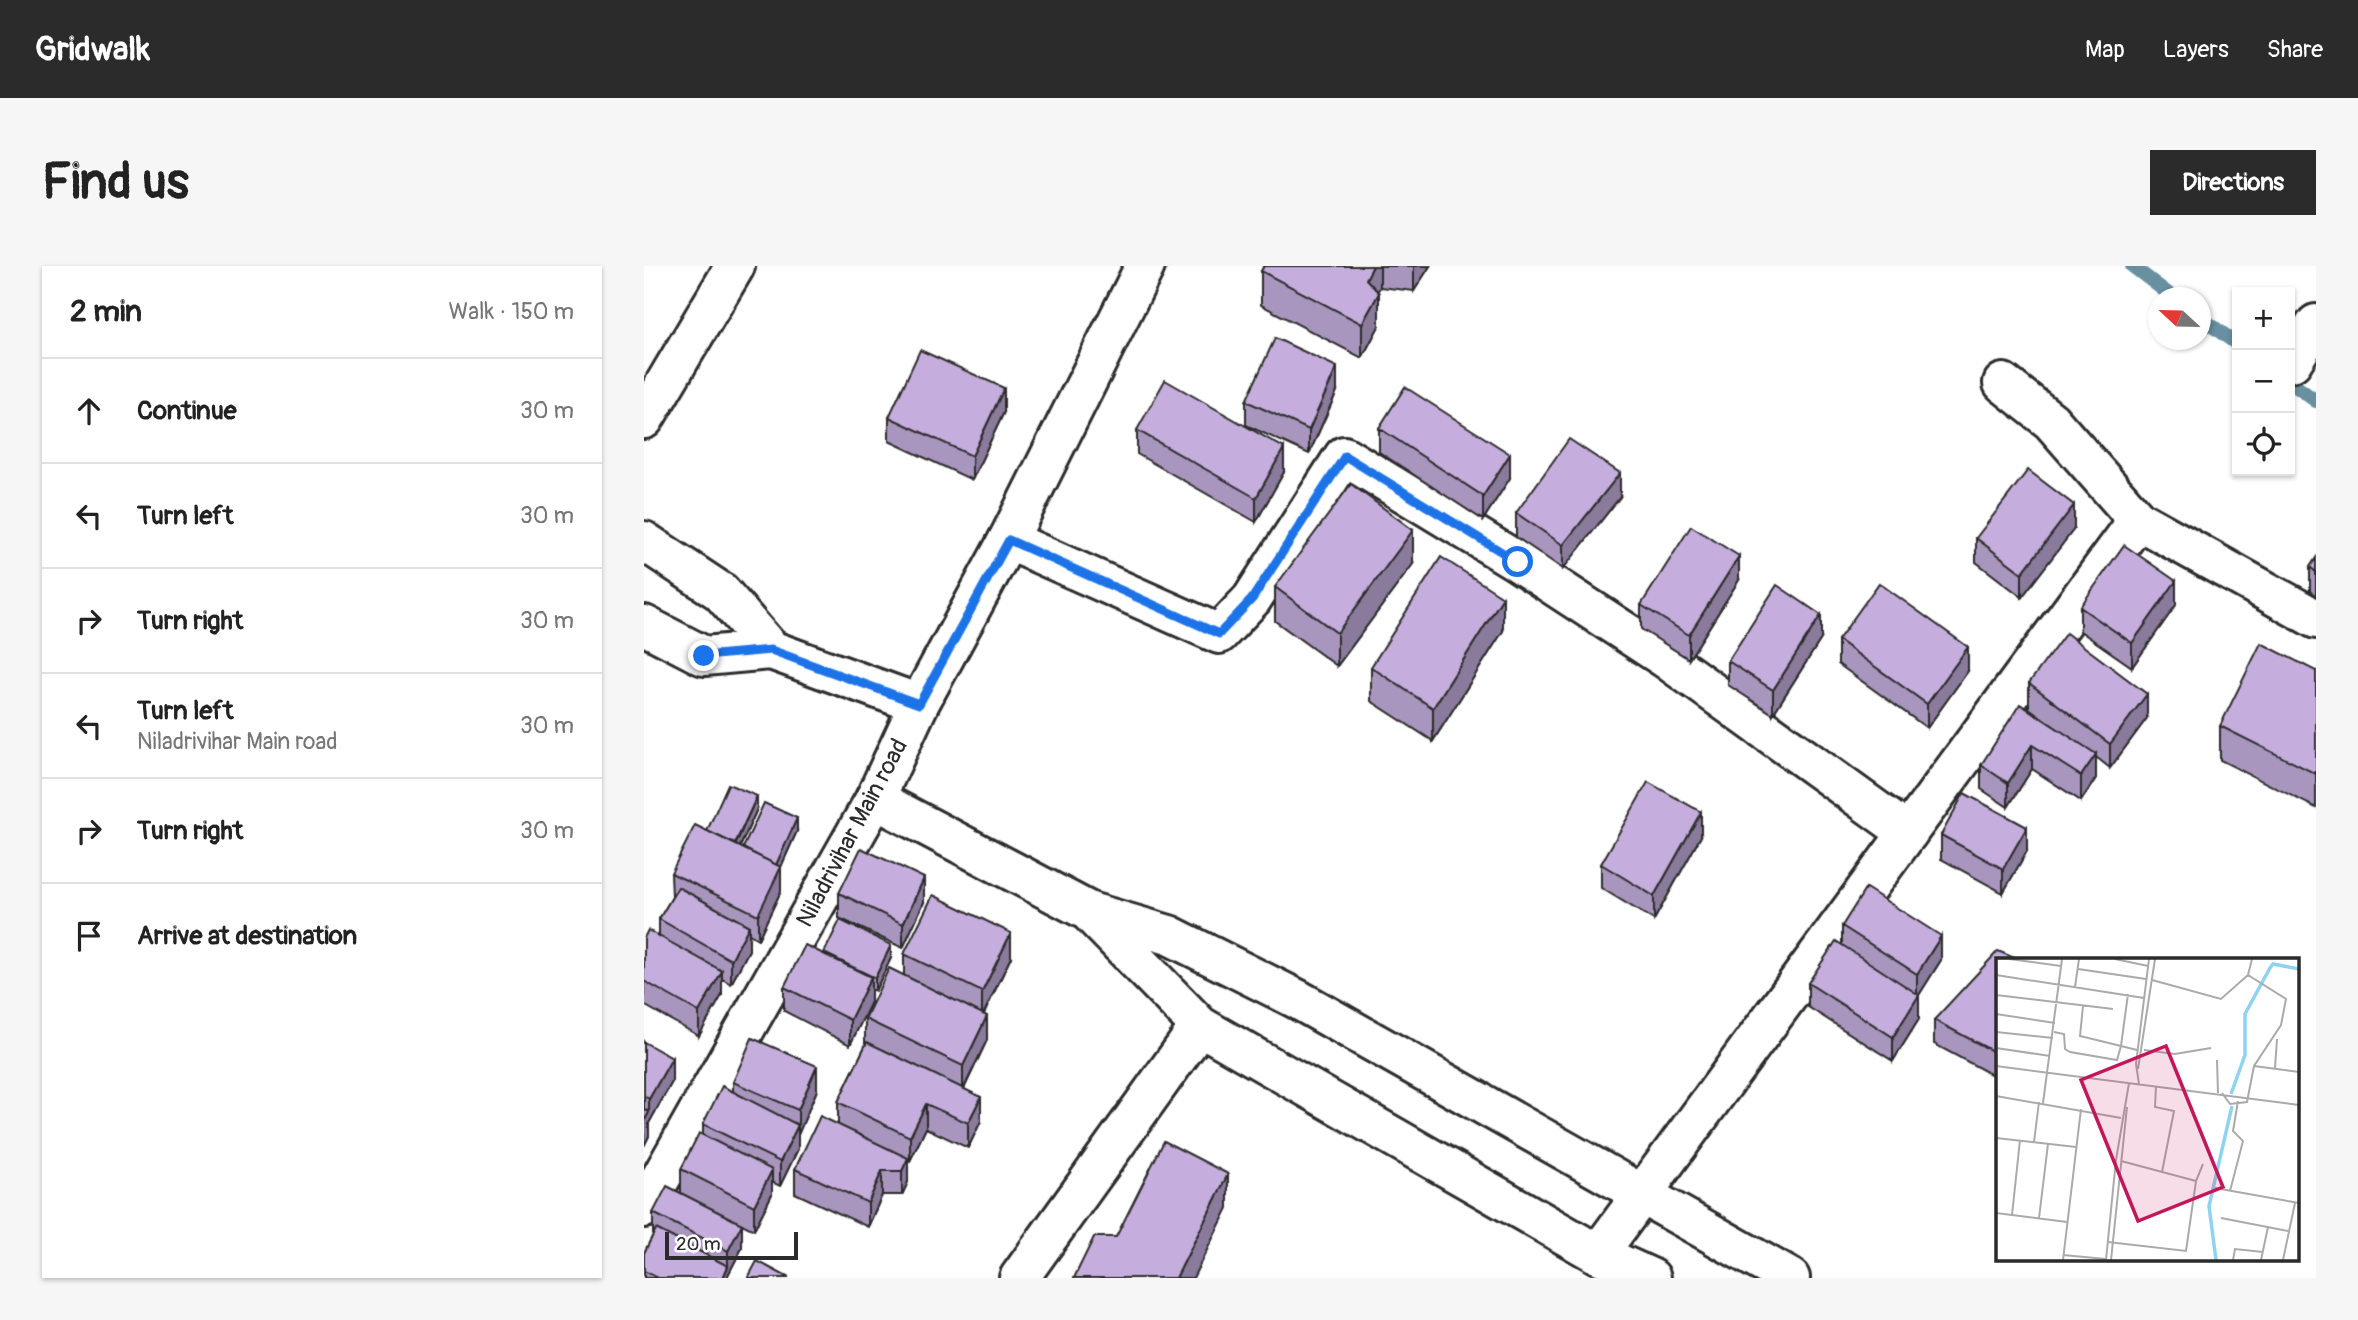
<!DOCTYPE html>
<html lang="en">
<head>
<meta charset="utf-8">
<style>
	:root { --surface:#fff; --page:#f6f6f6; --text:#222; --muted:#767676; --line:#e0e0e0; --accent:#2b2b2b }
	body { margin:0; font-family:Pangolin,sans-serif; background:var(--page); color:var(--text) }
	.controls { position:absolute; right:21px; top:21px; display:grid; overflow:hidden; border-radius:0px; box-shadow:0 2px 5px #0004 }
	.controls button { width:63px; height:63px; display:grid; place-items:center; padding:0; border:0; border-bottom:2px solid var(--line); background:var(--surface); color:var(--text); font:35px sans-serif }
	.compass { position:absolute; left:1504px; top:21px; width:63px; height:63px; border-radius:50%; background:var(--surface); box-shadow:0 2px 5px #0004; rotate:292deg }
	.scale { position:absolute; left:21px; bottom:18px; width:133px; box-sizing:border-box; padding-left:7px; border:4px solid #2b2b2b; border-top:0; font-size:19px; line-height:24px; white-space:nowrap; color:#2b2b2b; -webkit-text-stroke:5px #fff; paint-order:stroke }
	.stop { position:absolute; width:21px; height:21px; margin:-16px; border:5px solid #1a73e8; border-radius:50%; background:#fff }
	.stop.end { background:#1a73e8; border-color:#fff; box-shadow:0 2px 7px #0008 }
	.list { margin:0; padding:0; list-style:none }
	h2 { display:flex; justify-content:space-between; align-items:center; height:91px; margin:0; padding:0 28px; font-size:30px }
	h2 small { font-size:23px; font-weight:400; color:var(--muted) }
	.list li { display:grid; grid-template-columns:46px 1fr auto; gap:21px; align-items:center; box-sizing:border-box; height:105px; padding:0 28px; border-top:2px solid var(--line) }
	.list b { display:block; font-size:26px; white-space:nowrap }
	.list p { margin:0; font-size:23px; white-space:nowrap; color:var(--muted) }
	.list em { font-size:23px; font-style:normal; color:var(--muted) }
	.icon { flex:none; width:38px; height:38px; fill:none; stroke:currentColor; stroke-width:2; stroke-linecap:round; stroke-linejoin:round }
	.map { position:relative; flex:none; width:1672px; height:1012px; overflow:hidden; border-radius:0px }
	header { display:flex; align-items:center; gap:42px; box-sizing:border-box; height:98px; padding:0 35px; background:var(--accent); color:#fff }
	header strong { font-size:33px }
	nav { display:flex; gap:38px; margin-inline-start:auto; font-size:24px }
	.intro { display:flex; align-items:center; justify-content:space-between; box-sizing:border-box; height:168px; padding:0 42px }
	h1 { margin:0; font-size:49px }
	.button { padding:18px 32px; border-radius:0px; background:var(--accent); color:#fff; font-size:24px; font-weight:700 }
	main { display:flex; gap:42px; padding:0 42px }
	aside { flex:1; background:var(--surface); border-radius:0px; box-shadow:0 2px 5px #0004 }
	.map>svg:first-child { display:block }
</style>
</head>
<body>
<header>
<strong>Gridwalk</strong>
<nav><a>Map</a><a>Layers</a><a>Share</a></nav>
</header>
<div class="intro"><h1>Find us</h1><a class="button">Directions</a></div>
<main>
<aside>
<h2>2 min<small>Walk · 150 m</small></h2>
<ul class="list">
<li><svg class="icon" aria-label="ahead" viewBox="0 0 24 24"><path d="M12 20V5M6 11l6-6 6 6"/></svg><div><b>Continue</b></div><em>30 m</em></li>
<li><svg class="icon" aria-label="left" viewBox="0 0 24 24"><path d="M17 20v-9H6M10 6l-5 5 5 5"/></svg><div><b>Turn left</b></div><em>30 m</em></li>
<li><svg class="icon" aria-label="right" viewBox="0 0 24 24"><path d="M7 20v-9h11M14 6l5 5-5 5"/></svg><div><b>Turn right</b></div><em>30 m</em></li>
<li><svg class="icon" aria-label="left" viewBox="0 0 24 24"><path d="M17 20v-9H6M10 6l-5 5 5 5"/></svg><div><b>Turn left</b><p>Niladrivihar Main road</p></div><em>30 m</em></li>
<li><svg class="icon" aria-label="right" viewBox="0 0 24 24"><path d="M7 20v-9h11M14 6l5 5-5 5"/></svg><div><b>Turn right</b></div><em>30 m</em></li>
<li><svg class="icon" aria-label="arrive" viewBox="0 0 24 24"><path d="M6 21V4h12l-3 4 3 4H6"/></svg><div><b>Arrive at destination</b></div></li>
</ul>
</aside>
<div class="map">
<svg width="1672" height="1012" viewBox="0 0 1672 1012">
	<rect width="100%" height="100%" fill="#fff"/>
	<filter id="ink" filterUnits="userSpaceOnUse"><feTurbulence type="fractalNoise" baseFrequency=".0143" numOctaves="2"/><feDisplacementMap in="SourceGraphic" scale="14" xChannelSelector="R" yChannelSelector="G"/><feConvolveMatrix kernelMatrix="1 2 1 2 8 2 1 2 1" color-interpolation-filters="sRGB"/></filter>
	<g filter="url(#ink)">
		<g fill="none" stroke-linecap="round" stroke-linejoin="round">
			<g stroke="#6790a1" stroke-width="14">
				<polyline points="1488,0 1530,32"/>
				<polyline points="1556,51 1593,78"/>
				<polyline points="1646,116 1672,135"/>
			</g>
			<g stroke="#2b2b2b" stroke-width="44">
				<g id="street">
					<polyline points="1648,96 1672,58"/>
					<polyline points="1359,117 1407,155 1494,254 1672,353"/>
					<polyline points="0,153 91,0"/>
					<polyline points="364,274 575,368 608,333 700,190 874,296 1021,392 1264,567"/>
					<polyline points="0,942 231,533"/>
					<polyline points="954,988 1494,254"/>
					<polyline points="375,1012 556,760"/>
				</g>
			</g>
			<g stroke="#2b2b2b" stroke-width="44">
				<g id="secondary">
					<polyline points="501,0 364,274 275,438 231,533 444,645 556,760 954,988 1007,1012"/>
					<polyline points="0,275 77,326 127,384"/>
					<polyline points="0,359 60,390 127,384 275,438"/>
					<polyline points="446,646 525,669 653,733 1146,1012"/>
				</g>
			</g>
			<use href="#street" stroke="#fff" stroke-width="38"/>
			<use href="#secondary" stroke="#fff" stroke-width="38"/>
		</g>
		<g fill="#a996be" stroke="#2b2b2b" stroke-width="2">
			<polygon points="620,0 786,0 770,25 736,21 733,25 735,60 718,92 617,39 617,5"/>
			<polygon points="693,125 665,188 602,159 602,135"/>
			<polygon points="360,146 328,214 245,175 245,151"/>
			<polygon points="735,162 866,212 839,254 735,186"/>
			<polygon points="493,164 640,206 612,256 493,188"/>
			<polygon points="976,231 919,303 872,271 872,247"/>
			<polygon points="1430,263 1378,331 1332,296 1332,272"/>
			<polygon points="1672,292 1672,330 1666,325 1666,301"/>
			<polygon points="769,298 693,400 631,355 631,321"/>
			<polygon points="1095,314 1045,393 997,363 997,339"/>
			<polygon points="1532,339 1488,401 1436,365 1436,341"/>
			<polygon points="859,365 789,475 727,435 727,401"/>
			<polygon points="1177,373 1129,448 1084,419 1084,395"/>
			<polygon points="1194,374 1324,405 1283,462 1194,398"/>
			<polygon points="1672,405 1672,542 1576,494 1576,460"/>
			<polygon points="1385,417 1503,452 1466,502 1452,491 1452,512 1437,535 1388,503 1364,541 1337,523 1337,499 1415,464 1385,442"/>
			<polygon points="113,543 96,581 99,582 153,565 137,601 137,625 114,673 105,668 105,684 87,718 78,713 78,729 55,770 0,739 0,672 15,670 15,653 28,631 27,607 63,565"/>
			<polygon points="1297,569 1383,585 1359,627 1297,593"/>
			<polygon points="1057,570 1010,654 957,622 957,598"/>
			<polygon points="195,627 280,636 259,682 195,652"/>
			<polygon points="1198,660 1297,694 1275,729 1275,753 1249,795 1164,741 1164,717 1198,678"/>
			<polygon points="180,687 247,692 231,725 227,723 227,736 206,779 140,745 140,721 180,688"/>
			<polygon points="260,688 367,691 340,748 343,774 320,823 337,855 324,882 282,862 266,895 264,894 264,916 258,929 238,929 224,961 151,927 151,903 194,859 194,836 222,778 221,777 221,753 260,709"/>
			<polygon points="1354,694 1354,812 1290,778 1290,754"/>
			<polygon points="0,776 28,816 5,857 5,870 0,880"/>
			<polygon points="89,816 173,824 154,868 154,883 136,920 128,916 128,928 110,964 98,958 98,982 84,1009 84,1012 0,1012 0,987 9,969 9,947 37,927 37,903 59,869 59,858 89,826"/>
		</g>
		<g fill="#8a7a9b" stroke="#2b2b2b" stroke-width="2">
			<polygon points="729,0 736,0 736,21 722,47 722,13"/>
			<polygon points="770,0 786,0 770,25"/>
			<polygon points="735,27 735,60 718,92 718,58"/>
			<polygon points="693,101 693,125 665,188 665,164"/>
			<polygon points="360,122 360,146 328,214 328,190"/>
			<polygon points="640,182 640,206 612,256 612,232"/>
			<polygon points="866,188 866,212 839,254 839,230"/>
			<polygon points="976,207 976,231 919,303 919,279"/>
			<polygon points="1430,239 1430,263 1378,331 1378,307"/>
			<polygon points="769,264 769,298 693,400 693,367"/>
			<polygon points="1095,290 1095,314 1045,393 1045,369"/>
			<polygon points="1532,315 1532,339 1488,401 1488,377"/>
			<polygon points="859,331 859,365 789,475 789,442"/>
			<polygon points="1177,349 1177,373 1129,448 1129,424"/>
			<polygon points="1324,381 1324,405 1283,462 1283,438"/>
			<polygon points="1503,428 1503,452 1466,502 1466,478"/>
			<polygon points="1388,479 1388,503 1364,541 1364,517"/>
			<polygon points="1452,488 1452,512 1437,535 1437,510"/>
			<polygon points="113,530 113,543 91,592 91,580"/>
			<polygon points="1057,546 1057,570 1010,654 1010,630"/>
			<polygon points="153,552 153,565 135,605 137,601 137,625 114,673 114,649 132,599"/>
			<polygon points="1383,561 1383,585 1359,627 1359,603"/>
			<polygon points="280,612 280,636 259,682 259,658"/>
			<polygon points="105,660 105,684 87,718 87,694"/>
			<polygon points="367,667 367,691 338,751 338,726"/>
			<polygon points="1297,670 1297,694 1275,729 1275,753 1249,795 1249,771 1273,732 1273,708"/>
			<polygon points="247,679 247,692 231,725 231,712"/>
			<polygon points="78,705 78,729 55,770 55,746"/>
			<polygon points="227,711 227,736 206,779 206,754"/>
			<polygon points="343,750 343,774 319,824 319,800"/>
			<polygon points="28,792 28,816 5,857 5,870 0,880 0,856 5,846 5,833"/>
			<polygon points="173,800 173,824 154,869 154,844"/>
			<polygon points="337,831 337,855 324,882 324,857"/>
			<polygon points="282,838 282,862 266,895 266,871"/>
			<polygon points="154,859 154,883 136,920 136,896"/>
			<polygon points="264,892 264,916 258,929 258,905"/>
			<polygon points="128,904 128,928 110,964 110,940"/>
			<polygon points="238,905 238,929 224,961 224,937"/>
			<polygon points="584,908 584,942 549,1012 532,1012"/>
			<polygon points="98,958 98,982 84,1009 84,1012 79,1012 84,1001 84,985"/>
		</g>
		<g fill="#c5aedd" stroke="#2b2b2b" stroke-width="2">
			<polygon points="620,0 729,0 722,13 735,27 718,58 617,5"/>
			<polygon points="631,72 693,101 665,164 602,135"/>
			<polygon points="276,84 360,122 328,190 245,151"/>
			<polygon points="521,114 640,182 612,232 493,164"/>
			<polygon points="761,121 866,188 839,230 735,162"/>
			<polygon points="925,173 976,207 919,279 872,247"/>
			<polygon points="1384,204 1430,239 1378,307 1332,272"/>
			<polygon points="707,218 769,264 693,367 631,321"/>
			<polygon points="1047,260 1095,290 1045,369 997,339"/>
			<polygon points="1480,279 1532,315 1488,377 1436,341"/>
			<polygon points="797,291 859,331 789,442 727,401"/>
			<polygon points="1672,292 1672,306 1666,301"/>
			<polygon points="1235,317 1324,381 1283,438 1194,374"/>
			<polygon points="1133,319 1177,349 1129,424 1084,395"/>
			<polygon points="1422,367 1503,428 1466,478 1385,417"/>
			<polygon points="1617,377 1672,405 1672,508 1576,460"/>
			<polygon points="1376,438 1452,488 1437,510 1388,479 1364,517 1337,499"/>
			<polygon points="1004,516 1057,546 1010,630 957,598"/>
			<polygon points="84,518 113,530 91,578 63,565"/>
			<polygon points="1320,527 1383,561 1359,603 1297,569"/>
			<polygon points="120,537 153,552 132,599 99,582"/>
			<polygon points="51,559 137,601 114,649 27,607"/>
			<polygon points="217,582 280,612 259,658 195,627"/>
			<polygon points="34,621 105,660 87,694 15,653"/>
			<polygon points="1222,622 1297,670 1273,708 1198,660"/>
			<polygon points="289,629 367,667 338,726 260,688"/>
			<polygon points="196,654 247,679 231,712 180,687"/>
			<polygon points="4,664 78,705 55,746 0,715 0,672"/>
			<polygon points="1192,675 1275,729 1249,771 1164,717"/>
			<polygon points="161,679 227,711 206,754 140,721"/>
			<polygon points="1354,685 1375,694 1354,694 1354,788 1290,754"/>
			<polygon points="245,702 343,750 319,800 221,753"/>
			<polygon points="108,772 173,800 154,844 89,816"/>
			<polygon points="0,776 28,792 5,833 0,830"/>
			<polygon points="223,776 337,831 324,857 282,838 266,871 194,836"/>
			<polygon points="78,820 154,859 136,896 59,858"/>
			<polygon points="0,843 5,846 0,856"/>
			<polygon points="176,850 264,892 258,905 238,905 224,937 151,903"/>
			<polygon points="55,867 128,904 110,940 37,903"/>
			<polygon points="520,875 584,908 532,1012 430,1012 450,971 472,971"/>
			<polygon points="23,920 98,958 84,985 9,947"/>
			<polygon points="12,963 84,1000 79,1012 14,1012 0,1005 0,987"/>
			<polygon points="113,995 145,1012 104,1012"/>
		</g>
	</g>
	<g fill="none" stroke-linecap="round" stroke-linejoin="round" filter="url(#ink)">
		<polyline stroke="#1a73e8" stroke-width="9" points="60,390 127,384 275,438 365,274 575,368 608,333 701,190 874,296"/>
	</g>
	<g text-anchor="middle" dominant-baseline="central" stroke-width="7" stroke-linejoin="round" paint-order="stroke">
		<g font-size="24" fill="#2b2b2b" stroke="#fff">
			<text transform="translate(208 567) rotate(-62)">Niladrivihar Main road</text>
		</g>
	</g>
	<g transform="translate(1352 692)">
		<rect width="303" height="303" fill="#fff"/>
		<path fill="none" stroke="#8fd3f0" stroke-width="3.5" d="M235,136L249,97V56L274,10L277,6L303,11M220,302L213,248L236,148"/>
		<path fill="none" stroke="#aaa" stroke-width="2" d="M13,1L65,8M119,1L152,8M82,11L150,21M0,17L148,40M156,22L225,41L252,17L256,1M79,29L83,1M0,37L117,51M87,48L84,78L125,88L132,36M0,56L59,65M0,74L57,80M58,74L68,76L69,91L74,94L121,102L125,88L141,92M0,90L54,98M148,92L179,96L215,90M221,102L222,135M0,108L303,147M258,108L303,114M279,110L281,81M142,111L159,1M143,126L140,106L153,1M160,128L159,149L178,153L166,214M226,135L234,146L251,144L258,108L285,67L290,41L252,17M0,138L125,160M47,145L66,1M0,180L80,189M38,184L43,144M125,203L200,223M219,230L303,245M234,233L247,183L237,173L242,143M0,255L71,264M16,257L24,182M43,260L52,186M225,260L292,273M112,284L190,293L200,223L207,206M67,297L110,301M67,302L85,151M110,302L120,202L133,125M115,302L131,149M237,302L239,291L267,294M265,302L272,269M287,302L299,245"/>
		<path fill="#c2185b" fill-opacity="0.15" stroke="#c2185b" stroke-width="3.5" d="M170,88L227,229L142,263L85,122Z"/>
		<rect width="303" height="303" fill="none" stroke="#2b2b2b" stroke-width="3.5"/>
	</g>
</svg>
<div class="controls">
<button>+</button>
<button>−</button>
<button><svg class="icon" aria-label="locate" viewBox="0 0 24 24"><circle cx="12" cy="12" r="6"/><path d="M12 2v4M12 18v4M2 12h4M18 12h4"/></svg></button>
</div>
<svg class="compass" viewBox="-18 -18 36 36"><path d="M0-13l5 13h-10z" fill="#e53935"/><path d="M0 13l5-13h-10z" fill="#767676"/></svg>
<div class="scale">20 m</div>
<div class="stop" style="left:874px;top:296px"></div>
<div class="stop end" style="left:60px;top:390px"></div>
</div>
</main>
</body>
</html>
